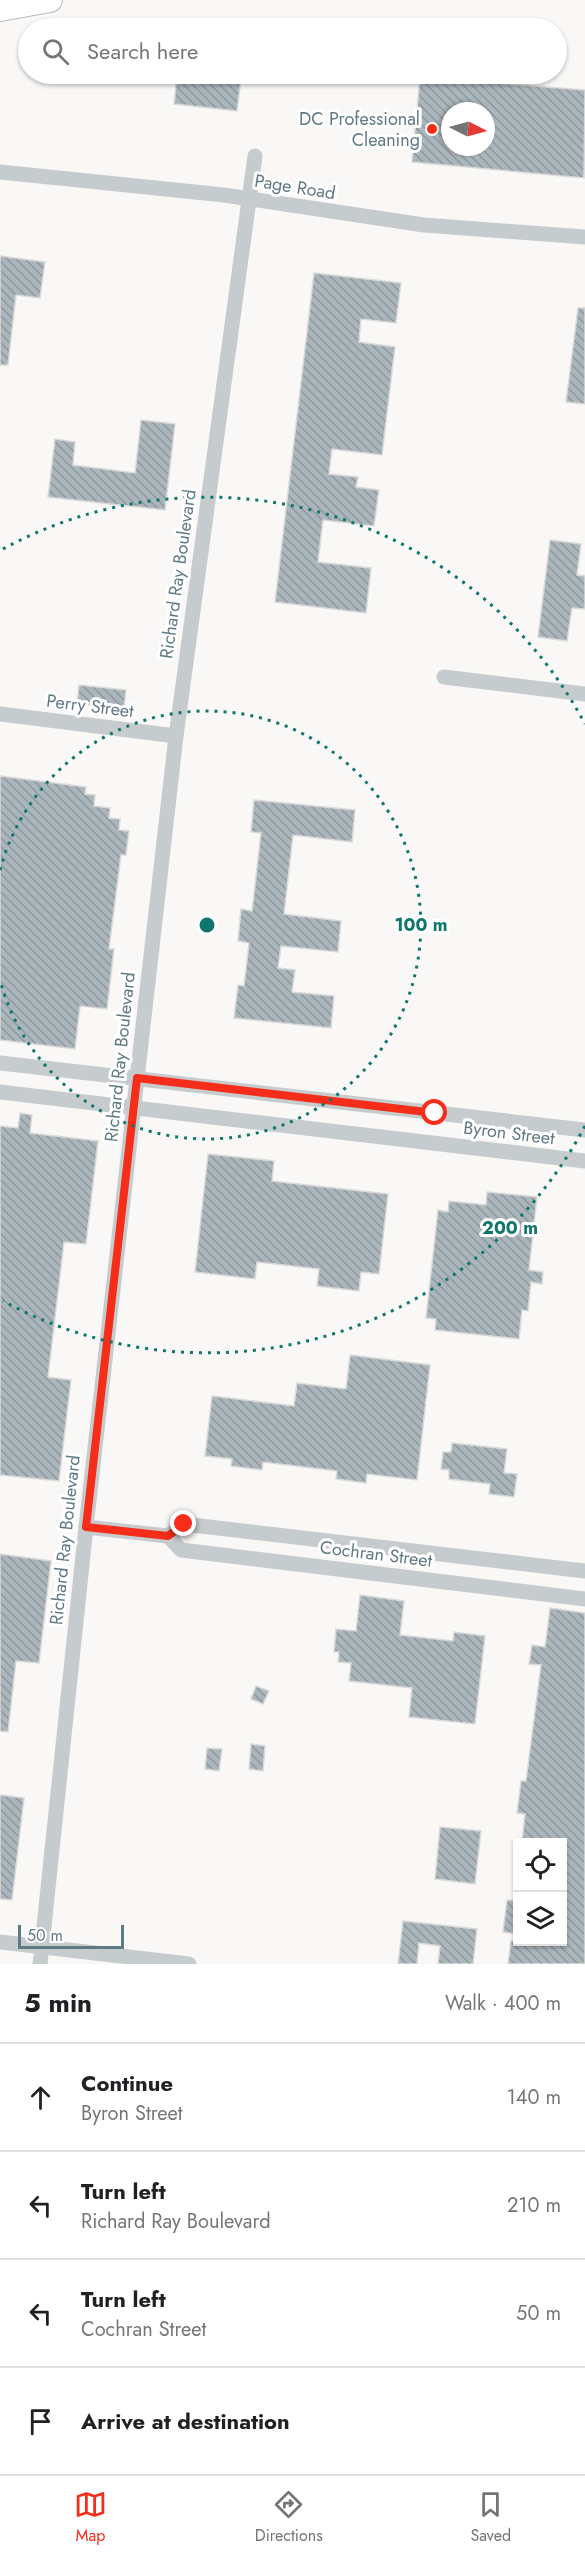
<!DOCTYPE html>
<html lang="en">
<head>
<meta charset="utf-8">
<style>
	:root { --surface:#fff; --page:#f6f6f6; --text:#202124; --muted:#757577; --line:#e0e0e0; --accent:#f62d18 }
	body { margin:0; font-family:Jost,sans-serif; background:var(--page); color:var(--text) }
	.controls { position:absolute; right:18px; bottom:18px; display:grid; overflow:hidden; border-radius:0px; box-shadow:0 2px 4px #0004 }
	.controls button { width:54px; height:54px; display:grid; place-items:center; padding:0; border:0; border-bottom:2px solid var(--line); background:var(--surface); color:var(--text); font:30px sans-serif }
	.compass { position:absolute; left:441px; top:102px; width:54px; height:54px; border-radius:50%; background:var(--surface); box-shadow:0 2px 4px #0004; rotate:96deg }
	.scale { position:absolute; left:18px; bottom:15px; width:106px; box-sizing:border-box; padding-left:6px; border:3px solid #607a84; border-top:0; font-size:16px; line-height:21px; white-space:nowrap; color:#607a84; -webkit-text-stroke:4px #fff; paint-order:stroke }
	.stop { position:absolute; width:18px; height:18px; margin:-14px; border:4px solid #f62d18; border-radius:50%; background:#fff }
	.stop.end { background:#f62d18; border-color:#fff; box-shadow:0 2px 6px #0008 }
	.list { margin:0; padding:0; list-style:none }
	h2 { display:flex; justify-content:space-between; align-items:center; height:78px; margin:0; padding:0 24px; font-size:26px }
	h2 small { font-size:20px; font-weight:400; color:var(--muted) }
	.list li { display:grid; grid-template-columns:39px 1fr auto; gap:18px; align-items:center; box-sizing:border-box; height:108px; padding:0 24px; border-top:2px solid var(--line) }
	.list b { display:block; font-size:22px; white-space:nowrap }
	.list p { margin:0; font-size:20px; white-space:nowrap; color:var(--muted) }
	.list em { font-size:20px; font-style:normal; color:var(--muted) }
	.icon { flex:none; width:33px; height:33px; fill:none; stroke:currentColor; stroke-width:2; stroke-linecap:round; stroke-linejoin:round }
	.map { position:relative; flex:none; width:585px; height:1964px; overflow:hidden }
	.search { position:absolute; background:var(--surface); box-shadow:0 2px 4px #0004; left:18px; right:18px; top:18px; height:66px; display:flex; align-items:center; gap:15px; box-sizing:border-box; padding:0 21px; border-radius:33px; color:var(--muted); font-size:22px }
	.sheet { height:510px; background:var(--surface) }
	nav { display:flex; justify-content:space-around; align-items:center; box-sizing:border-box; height:84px; border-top:2px solid var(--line); background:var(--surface); font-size:16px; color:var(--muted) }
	nav a { display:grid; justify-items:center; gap:3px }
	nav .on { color:var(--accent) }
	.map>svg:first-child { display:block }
</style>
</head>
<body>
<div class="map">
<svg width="585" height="1964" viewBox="0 0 585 1964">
	<defs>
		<pattern id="building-back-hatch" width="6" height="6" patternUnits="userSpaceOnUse" patternTransform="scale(1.5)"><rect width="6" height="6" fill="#aab6bb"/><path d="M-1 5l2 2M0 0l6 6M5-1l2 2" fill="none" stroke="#8e999e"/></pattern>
	</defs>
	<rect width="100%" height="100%" fill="#f9f8f6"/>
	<g fill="url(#building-back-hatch)" stroke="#dadad8" stroke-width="1.5" fill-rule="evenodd">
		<polygon points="177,74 241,79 237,111 174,104"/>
		<path d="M420,77L585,90L584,178L412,162ZM450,111H486V147H450Z"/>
		<polygon points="0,256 45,262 40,298 16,295 8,365 0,365"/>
		<polygon points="314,273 401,283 396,323 361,319 359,342 395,347 382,455 332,449 329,474 358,477 356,487 379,490 374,526 323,520 318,562 371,568 366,613 275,602"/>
		<polygon points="578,308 585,308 585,404 566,402"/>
		<polygon points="141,420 175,424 165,510 48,497 55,439 75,442 73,465 135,473"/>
		<polygon points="550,540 581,544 577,575 585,576 585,609 572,608 567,641 538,637"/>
		<polygon points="79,685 126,690 124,709 77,704"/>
		<polygon points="0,776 86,787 85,794 95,795 94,806 110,808 109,818 120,819 119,830 129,831 126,855 121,855 109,949 114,949 107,1009 80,1006 75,1049 0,1040"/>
		<polygon points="254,800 355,810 352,842 293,835 284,914 341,921 338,952 281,946 278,968 295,970 292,992 334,996 331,1028 234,1018 238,985 244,986 249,943 238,941 241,909 252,911 261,833 251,832"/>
		<polygon points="20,1113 32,1115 30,1133 98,1141 86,1244 64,1242 48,1377 71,1380 59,1481 0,1475 0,1126 18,1128"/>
		<polygon points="208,1154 274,1161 272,1181 388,1194 379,1274 361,1272 359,1291 317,1286 319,1269 257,1262 255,1279 195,1272"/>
		<polygon points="487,1192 537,1197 529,1270 543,1272 542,1284 531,1282 528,1311 522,1310 519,1339 435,1330 436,1319 426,1318 438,1210 448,1212 449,1201 486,1205"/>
		<polygon points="350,1355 430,1365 417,1480 367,1474 366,1483 336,1479 337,1471 263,1462 262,1470 231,1466 232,1459 205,1456 212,1396 294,1406 297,1383 346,1389"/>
		<polygon points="452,1443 507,1449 504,1473 517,1474 514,1497 489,1494 490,1484 449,1479 449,1470 441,1469 443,1452 451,1452"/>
		<polygon points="0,1554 51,1561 39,1663 16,1661 8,1732 0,1731"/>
		<polygon points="360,1595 404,1601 400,1635 453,1641 454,1632 485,1636 475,1724 409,1717 412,1688 349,1681 351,1663 338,1662 339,1652 334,1652 336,1629 356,1631"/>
		<polygon points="550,1608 585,1613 585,1964 508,1964 511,1941 562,1941 562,1842 522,1842 525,1814 517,1813 521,1781 526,1781 541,1665 529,1664 532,1645 545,1647"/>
		<polygon points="256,1686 269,1691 263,1704 251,1699"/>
		<polygon points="251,1744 265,1746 263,1771 249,1769"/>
		<polygon points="207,1748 222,1749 219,1771 205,1769"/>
		<polygon points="0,1795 24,1798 12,1900 0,1899"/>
		<polygon points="440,1827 481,1831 475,1884 435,1879"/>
		<polygon points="507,1900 518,1901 518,1934 503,1932"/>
		<polygon points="403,1921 477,1929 473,1964 438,1964 440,1946 419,1943 417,1964 398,1964"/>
	</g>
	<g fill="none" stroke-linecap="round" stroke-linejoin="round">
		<g stroke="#b6bdc0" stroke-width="26">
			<polyline id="primary" points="0,9 50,0"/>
		</g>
		<g stroke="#c6cbce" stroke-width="15">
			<polyline points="0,172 224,195 424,225 585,237"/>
			<polyline points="444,677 585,694"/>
			<polyline points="0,714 176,736"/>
			<polyline points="0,1063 585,1130"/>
			<polyline points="0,1092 585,1161"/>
			<polyline points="86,1527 168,1536 181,1550 585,1599"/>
			<polyline points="168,1536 184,1524 585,1571"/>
			<polyline points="0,1942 189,1964"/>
			<polyline points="40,1964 86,1527 176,736 255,156"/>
		</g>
		<use href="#primary" stroke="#fff" stroke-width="24"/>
	</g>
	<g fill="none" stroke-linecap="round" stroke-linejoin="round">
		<polyline stroke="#f62d18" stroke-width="8" points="184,1524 168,1536 86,1527 137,1078 435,1113"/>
	</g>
	<g fill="none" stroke="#0f766e" stroke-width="3" stroke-dasharray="3 6">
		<path d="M0 870A214 214 0 1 1 0 980"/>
		<path d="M585 1126A428 428 0 0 1 3 1301M3 549A428 428 0 0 1 585 724"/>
	</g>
	<circle fill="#f62d18" stroke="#fff" stroke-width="2" cx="432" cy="129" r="6"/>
	<g text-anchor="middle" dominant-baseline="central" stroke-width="6" stroke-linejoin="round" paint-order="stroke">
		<g font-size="18" fill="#607a84" stroke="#fff" text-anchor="end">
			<text x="420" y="119">DC Professional<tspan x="420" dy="21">Cleaning</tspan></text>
		</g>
		<g font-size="18" fill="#607a84" stroke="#fff">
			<text transform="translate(295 187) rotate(9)">Page Road</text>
			<text transform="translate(178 574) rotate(-82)">Richard Ray Boulevard</text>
			<text transform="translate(90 706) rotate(7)">Perry Street</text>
			<text transform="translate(120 1057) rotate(-84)">Richard Ray Boulevard</text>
			<text transform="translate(509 1133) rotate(7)">Byron Street</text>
			<text transform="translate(65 1540) rotate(-84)">Richard Ray Boulevard</text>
			<text transform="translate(376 1554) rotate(7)">Cochran Street</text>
		</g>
	</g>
	<circle cx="207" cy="925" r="9" fill="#0f766e" stroke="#fff" stroke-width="3"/>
	<g font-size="18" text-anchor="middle" font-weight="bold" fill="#0f766e" stroke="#fff" stroke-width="6" stroke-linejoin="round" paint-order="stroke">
		<text x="421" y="931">100 m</text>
		<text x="510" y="1234">200 m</text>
	</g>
</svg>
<div class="controls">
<button><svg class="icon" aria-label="locate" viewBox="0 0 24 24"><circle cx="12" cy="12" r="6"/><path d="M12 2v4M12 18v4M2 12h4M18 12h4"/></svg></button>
<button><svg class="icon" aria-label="layers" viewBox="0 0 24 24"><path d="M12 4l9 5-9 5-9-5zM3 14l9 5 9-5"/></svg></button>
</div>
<svg class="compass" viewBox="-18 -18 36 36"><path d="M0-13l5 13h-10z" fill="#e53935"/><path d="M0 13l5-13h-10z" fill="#757577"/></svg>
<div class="scale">50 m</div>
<div class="stop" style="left:435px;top:1113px"></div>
<div class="stop end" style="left:184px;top:1524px"></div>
<div class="search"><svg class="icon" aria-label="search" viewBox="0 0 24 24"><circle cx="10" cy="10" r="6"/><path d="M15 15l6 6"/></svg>Search here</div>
</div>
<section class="sheet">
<h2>5 min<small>Walk · 400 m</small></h2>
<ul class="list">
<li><svg class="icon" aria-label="ahead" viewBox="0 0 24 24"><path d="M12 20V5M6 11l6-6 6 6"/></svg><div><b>Continue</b><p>Byron Street</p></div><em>140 m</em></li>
<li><svg class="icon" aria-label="left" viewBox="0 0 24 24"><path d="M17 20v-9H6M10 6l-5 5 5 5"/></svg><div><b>Turn left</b><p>Richard Ray Boulevard</p></div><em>210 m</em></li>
<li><svg class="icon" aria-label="left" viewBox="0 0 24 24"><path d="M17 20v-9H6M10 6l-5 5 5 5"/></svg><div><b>Turn left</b><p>Cochran Street</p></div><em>50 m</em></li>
<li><svg class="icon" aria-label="arrive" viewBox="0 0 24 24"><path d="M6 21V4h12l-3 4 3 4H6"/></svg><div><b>Arrive at destination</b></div></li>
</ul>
</section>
<nav>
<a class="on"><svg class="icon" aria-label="map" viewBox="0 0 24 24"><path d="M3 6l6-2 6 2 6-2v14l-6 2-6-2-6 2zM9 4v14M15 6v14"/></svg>Map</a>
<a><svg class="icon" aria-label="directions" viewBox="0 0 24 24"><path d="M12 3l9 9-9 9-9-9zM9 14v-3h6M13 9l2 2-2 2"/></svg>Directions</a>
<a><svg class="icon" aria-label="saved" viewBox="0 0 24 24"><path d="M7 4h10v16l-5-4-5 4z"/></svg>Saved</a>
</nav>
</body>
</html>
